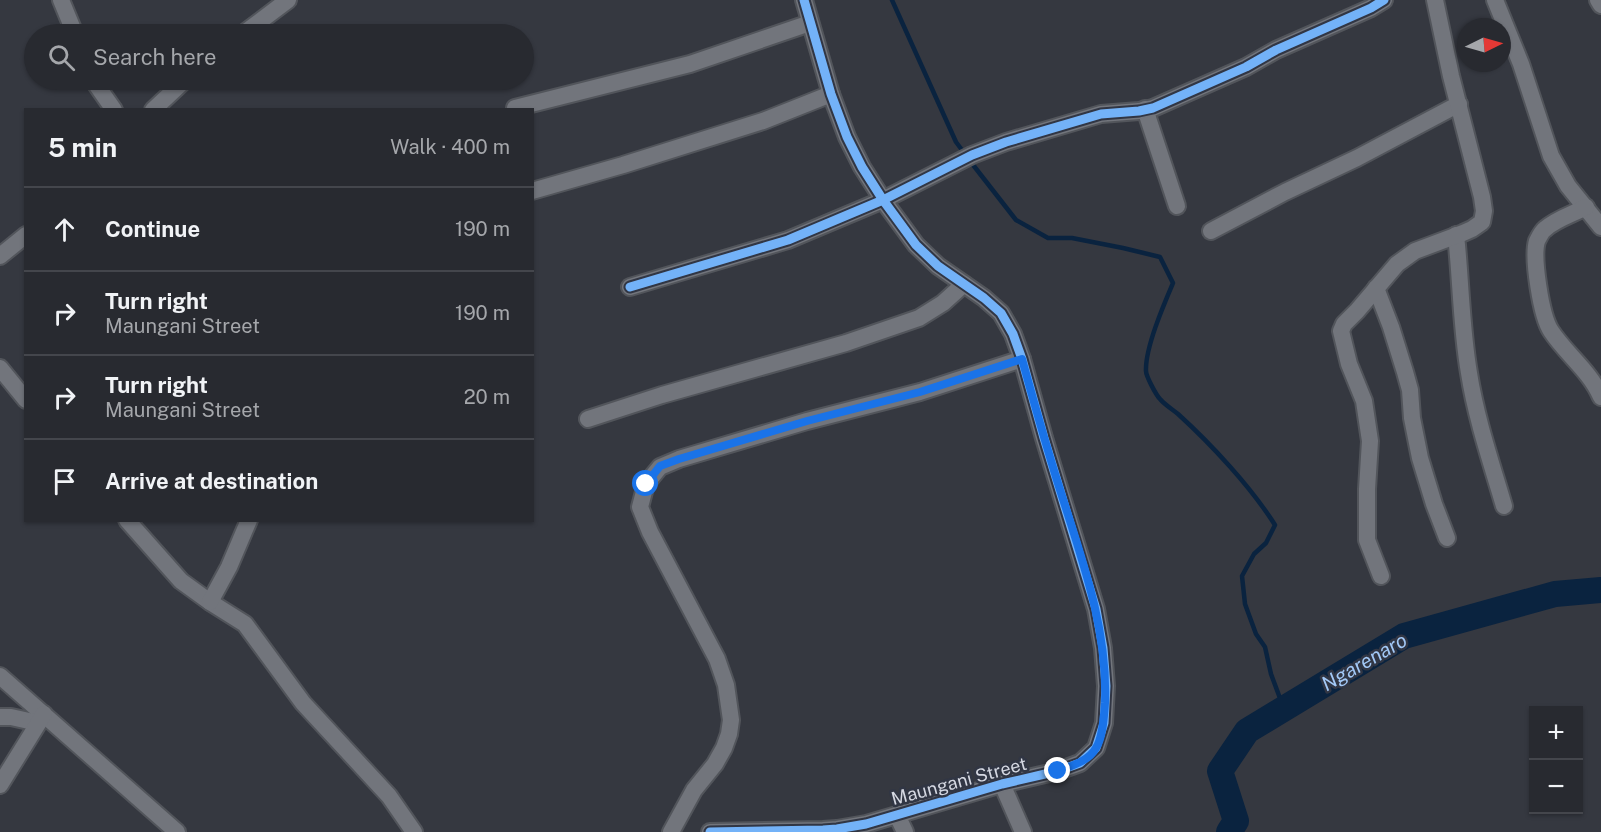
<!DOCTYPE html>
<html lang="en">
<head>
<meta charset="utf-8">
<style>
	:root { --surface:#282a30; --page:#303238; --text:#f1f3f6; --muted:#a5a7ab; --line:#44464c }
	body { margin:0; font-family:"Public Sans",sans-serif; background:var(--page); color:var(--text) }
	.controls { position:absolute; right:18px; bottom:18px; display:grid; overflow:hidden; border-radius:0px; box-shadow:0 2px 4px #0004 }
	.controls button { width:54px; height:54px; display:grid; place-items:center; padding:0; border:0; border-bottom:2px solid var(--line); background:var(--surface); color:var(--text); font:30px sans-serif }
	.compass { position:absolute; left:1457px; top:18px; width:54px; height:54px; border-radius:50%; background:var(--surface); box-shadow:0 2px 4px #0004; rotate:85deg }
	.stop { position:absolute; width:18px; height:18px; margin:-14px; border:4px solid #1a73e8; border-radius:50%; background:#fff }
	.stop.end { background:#1a73e8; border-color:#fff; box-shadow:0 2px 6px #0008 }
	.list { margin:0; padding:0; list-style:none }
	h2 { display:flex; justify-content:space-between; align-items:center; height:78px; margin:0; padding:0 24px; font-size:26px }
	h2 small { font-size:20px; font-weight:400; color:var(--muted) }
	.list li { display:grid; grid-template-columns:39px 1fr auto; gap:18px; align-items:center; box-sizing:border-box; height:84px; padding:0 24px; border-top:2px solid var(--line) }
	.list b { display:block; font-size:22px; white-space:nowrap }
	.list p { margin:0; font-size:20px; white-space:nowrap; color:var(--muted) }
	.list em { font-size:20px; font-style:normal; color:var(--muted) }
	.icon { flex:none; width:33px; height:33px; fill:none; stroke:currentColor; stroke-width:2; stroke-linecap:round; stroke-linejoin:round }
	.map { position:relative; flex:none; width:1601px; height:832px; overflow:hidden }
	.search { position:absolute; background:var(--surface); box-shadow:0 2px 4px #0004; left:24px; top:24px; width:510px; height:66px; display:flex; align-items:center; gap:15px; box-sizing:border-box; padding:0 21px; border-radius:33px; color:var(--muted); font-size:22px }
	.panel { position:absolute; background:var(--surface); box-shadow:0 2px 4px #0004; left:24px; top:108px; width:510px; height:414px; border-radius:0px }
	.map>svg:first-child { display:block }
</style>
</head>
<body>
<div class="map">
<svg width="1601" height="832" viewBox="0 0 1601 832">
	<rect width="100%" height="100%" fill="#353840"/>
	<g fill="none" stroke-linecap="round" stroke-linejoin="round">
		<g stroke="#0a233f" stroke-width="4.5">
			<polyline points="892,0 956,142 965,154"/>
			<path d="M970,161L1016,220L1048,238H1072L1123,248L1160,257L1173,283C1164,304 1145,348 1146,371C1146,376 1156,395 1160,399C1165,405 1172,409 1178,414C1211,444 1251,487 1275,525L1266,543L1254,554L1242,576L1245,604L1256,634L1265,647L1271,674L1284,709"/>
		</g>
		<polyline stroke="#0a233f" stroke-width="26" points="1229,832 1236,821 1220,771 1247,731 1404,636 1555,594 1601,590"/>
		<g stroke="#52555b" stroke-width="20">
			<g id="minor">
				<polyline points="61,0 75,34"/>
				<polyline points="1495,0 1521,64 1551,156 1568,186 1601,227"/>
				<polyline points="1598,0 1601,5"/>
				<polyline points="243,34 288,0"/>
				<polyline points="93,80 114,110"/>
				<polyline points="515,108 690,64 810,23"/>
				<polyline points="1145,109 1177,206"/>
				<polyline points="153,110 185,80"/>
				<polyline points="532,191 623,165 763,121 831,94"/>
				<path d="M1586,207C1573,214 1556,219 1545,229C1542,231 1539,237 1537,241C1532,257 1541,316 1551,331C1566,354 1590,371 1601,397"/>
				<polyline points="1211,231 1285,192 1357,158 1459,104"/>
				<path d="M1456,235C1461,281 1461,327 1469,373C1476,418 1491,462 1504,506"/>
				<polyline points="0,256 26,235"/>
				<polyline points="630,287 788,240 883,200 972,155 1006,142 1101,114 1139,111 1153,108 1246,67 1276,50 1371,8 1384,0"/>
				<polyline points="1376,288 1391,327 1405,372 1410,390 1412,418 1420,458 1434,504 1447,538"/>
				<polyline points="0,368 26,400"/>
				<polyline points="588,419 662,395 846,343 919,318 943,303 964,284"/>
				<polyline points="127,520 181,581 210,602 245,624 303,703 389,796 414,832"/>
				<polyline points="1381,576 1367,540 1367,489 1370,441 1364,401 1349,364 1341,331 1344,324 1357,311 1397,264 1415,251 1463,233 1472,229 1482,222 1484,211 1482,197 1451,76 1435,0"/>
				<polyline points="210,602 229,567 249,520"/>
				<polyline points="0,676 177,832"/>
				<polyline points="0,717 11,717 38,723"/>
				<polyline points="1002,784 1023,832"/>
				<polyline points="0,785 44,714"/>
				<polyline points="897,815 905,832"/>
				<polyline points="671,832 694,790 715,764 724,748 729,734 731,720 726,685 717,659 650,532 640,507 646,484 660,467 679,459 807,421 920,392 1022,359"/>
				<polyline points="710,832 823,830 837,829 866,824 1002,784 1058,771 1080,763 1096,748 1104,723 1106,686 1103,648 1096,609 1044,438 1022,359 1013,334 1001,313 984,298 938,266 916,245 883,200 862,167 847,137 831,94 804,0"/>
			</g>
		</g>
		<use href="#minor" stroke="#72757c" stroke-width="16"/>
		<g stroke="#313644" stroke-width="13">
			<g id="cycleway">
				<polyline points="630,287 788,240 883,200 972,155 1006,142 1101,114 1139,111 1153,108 1246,67 1276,50 1371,8 1384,0"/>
				<polyline points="710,832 823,830 837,829 866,824 1002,784 1058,771 1080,763 1096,748 1104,723 1106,686 1103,648 1096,609 1044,438 1022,359 1013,334 1001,313 984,298 938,266 916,245 883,200 862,167 847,137 831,94 804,0"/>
			</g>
		</g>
		<use href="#cycleway" stroke="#73b2f8" stroke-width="9"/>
	</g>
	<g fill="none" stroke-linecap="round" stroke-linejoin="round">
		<path stroke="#1a73e8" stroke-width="8" d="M646,484L660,466L679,459L807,421L920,392L1022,359C1033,399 1044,438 1056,477C1079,551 1108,625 1105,703C1104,716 1103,737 1096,748C1089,761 1071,766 1058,771"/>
	</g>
	<g text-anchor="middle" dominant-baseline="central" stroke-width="5" stroke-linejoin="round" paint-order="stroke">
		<g font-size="18" fill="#d5d8e2" stroke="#313644">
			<text transform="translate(959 781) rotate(-15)">Maungani Street</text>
		</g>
		<g font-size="20" font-style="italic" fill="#a3c9f7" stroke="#313644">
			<text transform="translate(1364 662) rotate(-30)">Ngarenaro</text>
		</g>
	</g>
</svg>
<div class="controls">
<button>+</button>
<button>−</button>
</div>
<svg class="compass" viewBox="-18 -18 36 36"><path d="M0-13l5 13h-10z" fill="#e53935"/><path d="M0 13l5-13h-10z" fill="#a5a7ab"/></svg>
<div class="stop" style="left:646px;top:484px"></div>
<div class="stop end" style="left:1058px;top:771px"></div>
<div class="search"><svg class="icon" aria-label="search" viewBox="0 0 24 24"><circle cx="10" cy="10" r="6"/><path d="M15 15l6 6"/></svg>Search here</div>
<section class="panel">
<h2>5 min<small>Walk · 400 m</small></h2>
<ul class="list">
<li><svg class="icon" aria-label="ahead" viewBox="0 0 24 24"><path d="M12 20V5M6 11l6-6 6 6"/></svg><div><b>Continue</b></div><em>190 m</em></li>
<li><svg class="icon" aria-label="right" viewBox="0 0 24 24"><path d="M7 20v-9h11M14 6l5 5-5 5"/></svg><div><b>Turn right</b><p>Maungani Street</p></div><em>190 m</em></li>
<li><svg class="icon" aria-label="right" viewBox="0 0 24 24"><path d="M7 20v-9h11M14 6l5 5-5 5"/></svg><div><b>Turn right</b><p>Maungani Street</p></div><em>20 m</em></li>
<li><svg class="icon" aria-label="arrive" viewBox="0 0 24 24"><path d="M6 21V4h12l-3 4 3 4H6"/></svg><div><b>Arrive at destination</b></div></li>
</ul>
</section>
</div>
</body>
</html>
